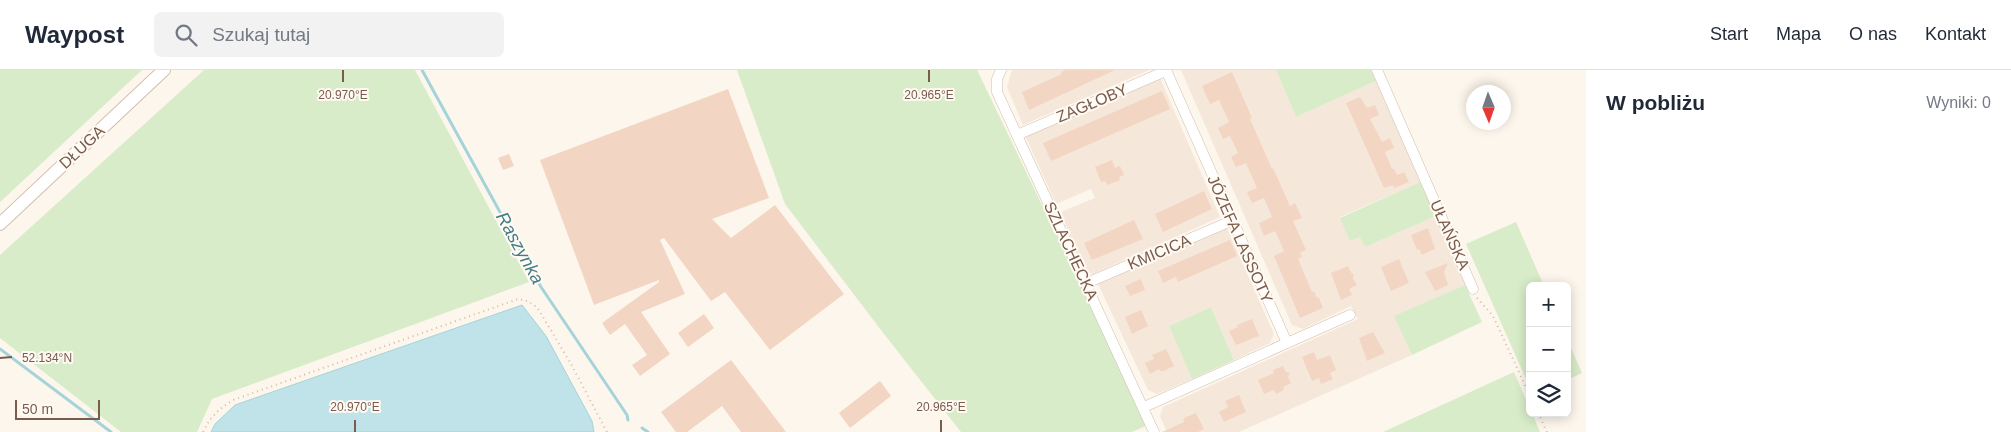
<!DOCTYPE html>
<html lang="pl">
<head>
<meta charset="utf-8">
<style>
	:root { --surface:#fff; --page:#f2f2f3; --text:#1f2937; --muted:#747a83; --line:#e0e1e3 }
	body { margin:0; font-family:Helvetica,sans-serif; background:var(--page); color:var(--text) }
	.controls { position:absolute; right:15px; bottom:15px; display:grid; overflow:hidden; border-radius:8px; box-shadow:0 2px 12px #0003 }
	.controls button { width:45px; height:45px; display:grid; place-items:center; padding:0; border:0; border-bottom:1px solid var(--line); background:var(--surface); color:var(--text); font:25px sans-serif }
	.compass { position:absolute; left:1466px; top:15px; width:45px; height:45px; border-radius:50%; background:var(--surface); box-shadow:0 2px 12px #0003; rotate:178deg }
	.scale { position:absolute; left:15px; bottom:12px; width:85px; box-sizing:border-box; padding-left:5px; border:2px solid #7a5c4d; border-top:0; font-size:14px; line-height:18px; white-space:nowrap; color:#7a5c4d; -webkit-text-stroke:4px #fffaf3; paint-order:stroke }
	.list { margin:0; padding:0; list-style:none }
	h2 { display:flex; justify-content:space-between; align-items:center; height:65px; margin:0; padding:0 20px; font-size:21px }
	h2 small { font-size:16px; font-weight:400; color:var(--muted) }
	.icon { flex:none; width:28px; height:28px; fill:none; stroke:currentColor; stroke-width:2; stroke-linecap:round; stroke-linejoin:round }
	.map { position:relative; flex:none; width:1586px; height:362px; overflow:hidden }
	header { display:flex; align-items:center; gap:30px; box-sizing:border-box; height:70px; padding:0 25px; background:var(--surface); border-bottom:1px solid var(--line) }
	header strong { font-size:24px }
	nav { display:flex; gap:28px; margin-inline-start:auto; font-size:18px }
	.search { width:350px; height:45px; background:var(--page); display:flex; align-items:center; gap:12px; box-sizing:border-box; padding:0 18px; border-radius:8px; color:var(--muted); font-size:19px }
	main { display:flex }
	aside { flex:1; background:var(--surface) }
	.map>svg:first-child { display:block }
</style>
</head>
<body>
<header>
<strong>Waypost</strong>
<div class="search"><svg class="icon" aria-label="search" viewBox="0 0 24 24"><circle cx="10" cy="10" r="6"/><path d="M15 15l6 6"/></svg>Szukaj tutaj</div>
<nav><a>Start</a><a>Mapa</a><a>O nas</a><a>Kontakt</a></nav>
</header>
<main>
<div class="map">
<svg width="1586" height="362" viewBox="0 0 1586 362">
	<rect width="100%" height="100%" fill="#fdf6ec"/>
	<g fill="#f5e8da">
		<polygon points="1012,0 1149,0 1023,55 1007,17"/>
		<polygon points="1181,0 1276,0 1296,47 1376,11 1420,112 1340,147 1351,171 1360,167 1365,177 1436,146 1465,215 1395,246 1412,285 1239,362 1167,362 1160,346 1163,337 1358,249 1351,236 1303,259 1292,255"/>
		<polygon points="1160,8 1220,147 1093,204 1085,200 1062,146 1063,141 1095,128 1091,119 1056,134 1025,65"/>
		<polygon points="1227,158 1274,264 1270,273 1234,290 1211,237 1169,256 1192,309 1157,324 1148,320 1098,214"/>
	</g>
	<g fill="#d8ecc9">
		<polygon points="0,0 142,0 0,132"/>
		<polygon points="204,0 415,0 529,212 212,329 197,362 121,362 0,268 0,185"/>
		<polygon points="737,0 977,0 1148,355 1132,362 961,362 884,264 785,134"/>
		<polygon points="1276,0 1371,0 1376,11 1296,47"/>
		<polygon points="1420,112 1436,146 1365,177 1360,167 1350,171 1340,148"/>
		<polygon points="1516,152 1544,216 1530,216 1530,318 1466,174"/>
		<polygon points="1465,215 1482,252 1412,285 1394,246"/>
		<polygon points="1211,237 1234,290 1192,309 1169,256"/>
		<polygon points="1567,269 1582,303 1567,310"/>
		<polygon points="1514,302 1530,339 1530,343 1532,343 1540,362 1383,362"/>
	</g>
	<polygon fill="#bfe3e8" stroke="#a5d3da" points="522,235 546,266 592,351 594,362 211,362 215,354 235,335"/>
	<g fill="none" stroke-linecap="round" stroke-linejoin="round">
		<g stroke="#a5d3da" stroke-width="3">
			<polyline points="422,0 541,217 627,345 628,350"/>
			<polyline points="0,279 111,362"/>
			<polyline points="642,358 648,362"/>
		</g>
	</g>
	<g fill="#f3d5c3">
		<polygon points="1066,0 1115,0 1029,40 1022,22 1062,4 1061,2"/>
		<polygon points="1232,2 1252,48 1250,49 1272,99 1273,98 1290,136 1295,133 1302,148 1293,151 1306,180 1300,183 1302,187 1298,189 1312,222 1314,221 1317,228 1319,228 1323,238 1300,248 1274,186 1284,181 1275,161 1264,166 1259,153 1272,147 1264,128 1252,133 1247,122 1257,118 1246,93 1236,97 1231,87 1238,83 1230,66 1223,69 1218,58 1229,52 1219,30 1210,34 1202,16"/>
		<polygon points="728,19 769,128 712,149 731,168 775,135 844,224 770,280 725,222 711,231 664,168 660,170 685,224 641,242 670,284 640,306 632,295 647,285 625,254 610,265 602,253 659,212 659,210 594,235 540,90"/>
		<polygon points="1162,21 1170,39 1051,91 1043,73"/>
		<polygon points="1360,27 1367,38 1375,35 1379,45 1370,49 1382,72 1390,68 1394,78 1385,82 1392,99 1394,99 1397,105 1404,102 1409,112 1394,118 1393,115 1384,118 1346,33"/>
		<polygon points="509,84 514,96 503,100 498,88"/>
		<polygon points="1112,90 1115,98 1120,96 1124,105 1119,107 1120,110 1107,115 1105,111 1101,112 1095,97"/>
		<polygon points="1204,121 1212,139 1163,162 1155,144"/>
		<polygon points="1134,150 1143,169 1092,190 1084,173"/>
		<polygon points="1428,158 1435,179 1422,185 1419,179 1417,180 1411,165"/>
		<polygon points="1230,170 1237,186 1178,212 1176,207 1163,213 1158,201"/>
		<polygon points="1399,189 1409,213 1391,221 1381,197"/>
		<polygon points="1448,193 1444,202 1448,215 1435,221 1425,202"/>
		<polygon points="1348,196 1351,203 1354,204 1353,208 1357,215 1349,219 1352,225 1341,230 1331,203"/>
		<polygon points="1141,209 1145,220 1130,226 1125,216"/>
		<polygon points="1141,240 1148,256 1132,264 1125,247"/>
		<polygon points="704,244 714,258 688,277 678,263"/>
		<polygon points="1252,249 1259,266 1236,275 1229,261 1238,257 1237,255"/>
		<polygon points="1373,262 1385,283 1367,291 1359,268"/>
		<polygon points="1166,279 1174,296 1164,301 1160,301 1159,299 1150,304 1145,293 1154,289 1152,285"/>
		<polygon points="1314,282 1317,290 1330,285 1336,300 1330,303 1333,309 1321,314 1319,308 1312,311 1302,287"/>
		<polygon points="731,290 786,362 741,362 722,336 687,362 676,362 661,342"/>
		<polygon points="1283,296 1286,302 1290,303 1288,307 1291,313 1283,317 1284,320 1276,324 1274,320 1264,324 1258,310 1274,303 1273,300"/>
		<polygon points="880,311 891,326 850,358 839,343"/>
		<polygon points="1239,325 1246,342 1224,352 1219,342 1228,337 1225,331"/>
		<polygon points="1196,343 1204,359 1198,362 1162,362 1184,352 1183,350 1186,347"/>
	</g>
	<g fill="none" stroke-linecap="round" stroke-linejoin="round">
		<g stroke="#d1beb0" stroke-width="11">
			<g id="minor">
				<polyline points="1001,0 997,9 997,22 1154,362"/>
				<polyline points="1166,0 1287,273 1350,245"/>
				<polyline points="1377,0 1473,219"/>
				<polyline points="1017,65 1166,1"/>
				<polyline points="1087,213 1231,151"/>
				<polyline points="1144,337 1287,273"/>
			</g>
		</g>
		<g stroke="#d1beb0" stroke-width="14">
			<polyline id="tertiary" points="0,154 164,0"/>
		</g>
		<g stroke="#d9b8a5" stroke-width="2" stroke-dasharray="1 4" stroke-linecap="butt">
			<polyline points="1477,228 1493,246 1530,326"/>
			<polyline points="1538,343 1547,362"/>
			<path d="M203,362C210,347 219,339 233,330L518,229L527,231L537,237L571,294L607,362"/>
		</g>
		<use href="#minor" stroke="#fff" stroke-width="10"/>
		<use href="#tertiary" stroke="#fff" stroke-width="12"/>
	</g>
	<path fill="none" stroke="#7a5c4d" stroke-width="2" d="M343,0V12M929,0V12M0,288L12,287M355,350V362M941,350V362"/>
	<g text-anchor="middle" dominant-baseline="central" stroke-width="4" stroke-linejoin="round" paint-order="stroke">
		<g font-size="16" fill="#7a5c4d" stroke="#fffaf3">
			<text transform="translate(1092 33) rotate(-23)">ZAGŁOBY</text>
			<text transform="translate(82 77) rotate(-43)">DŁUGA</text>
			<text transform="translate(1450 165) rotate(66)">UŁAŃSKA</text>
			<text transform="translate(1240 169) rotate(66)">JÓZEFA LASSOTY</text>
			<text transform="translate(1071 181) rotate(65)">SZLACHECKA</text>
			<text transform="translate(1159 182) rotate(-23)">KMICICA</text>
		</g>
		<g font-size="18" font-style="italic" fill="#437c86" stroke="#fffaf3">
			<text transform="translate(520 178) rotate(61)">Raszynka</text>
		</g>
	</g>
	<g font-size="12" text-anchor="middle" fill="#7a5c4d" stroke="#fffaf3" stroke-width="4" stroke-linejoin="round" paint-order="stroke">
		<text x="343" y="29">20.970°E</text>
		<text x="929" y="29">20.965°E</text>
		<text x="47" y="292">52.134°N</text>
		<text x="355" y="341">20.970°E</text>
		<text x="941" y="341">20.965°E</text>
	</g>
</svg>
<div class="controls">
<button>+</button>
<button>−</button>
<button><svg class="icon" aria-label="layers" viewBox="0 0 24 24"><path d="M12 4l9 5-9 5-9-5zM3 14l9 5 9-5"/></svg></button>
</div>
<svg class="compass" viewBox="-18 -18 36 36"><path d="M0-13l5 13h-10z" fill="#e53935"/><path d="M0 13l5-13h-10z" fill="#747a83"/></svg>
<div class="scale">50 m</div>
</div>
<aside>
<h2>W pobliżu<small>Wyniki: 0</small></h2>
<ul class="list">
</ul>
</aside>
</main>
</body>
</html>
